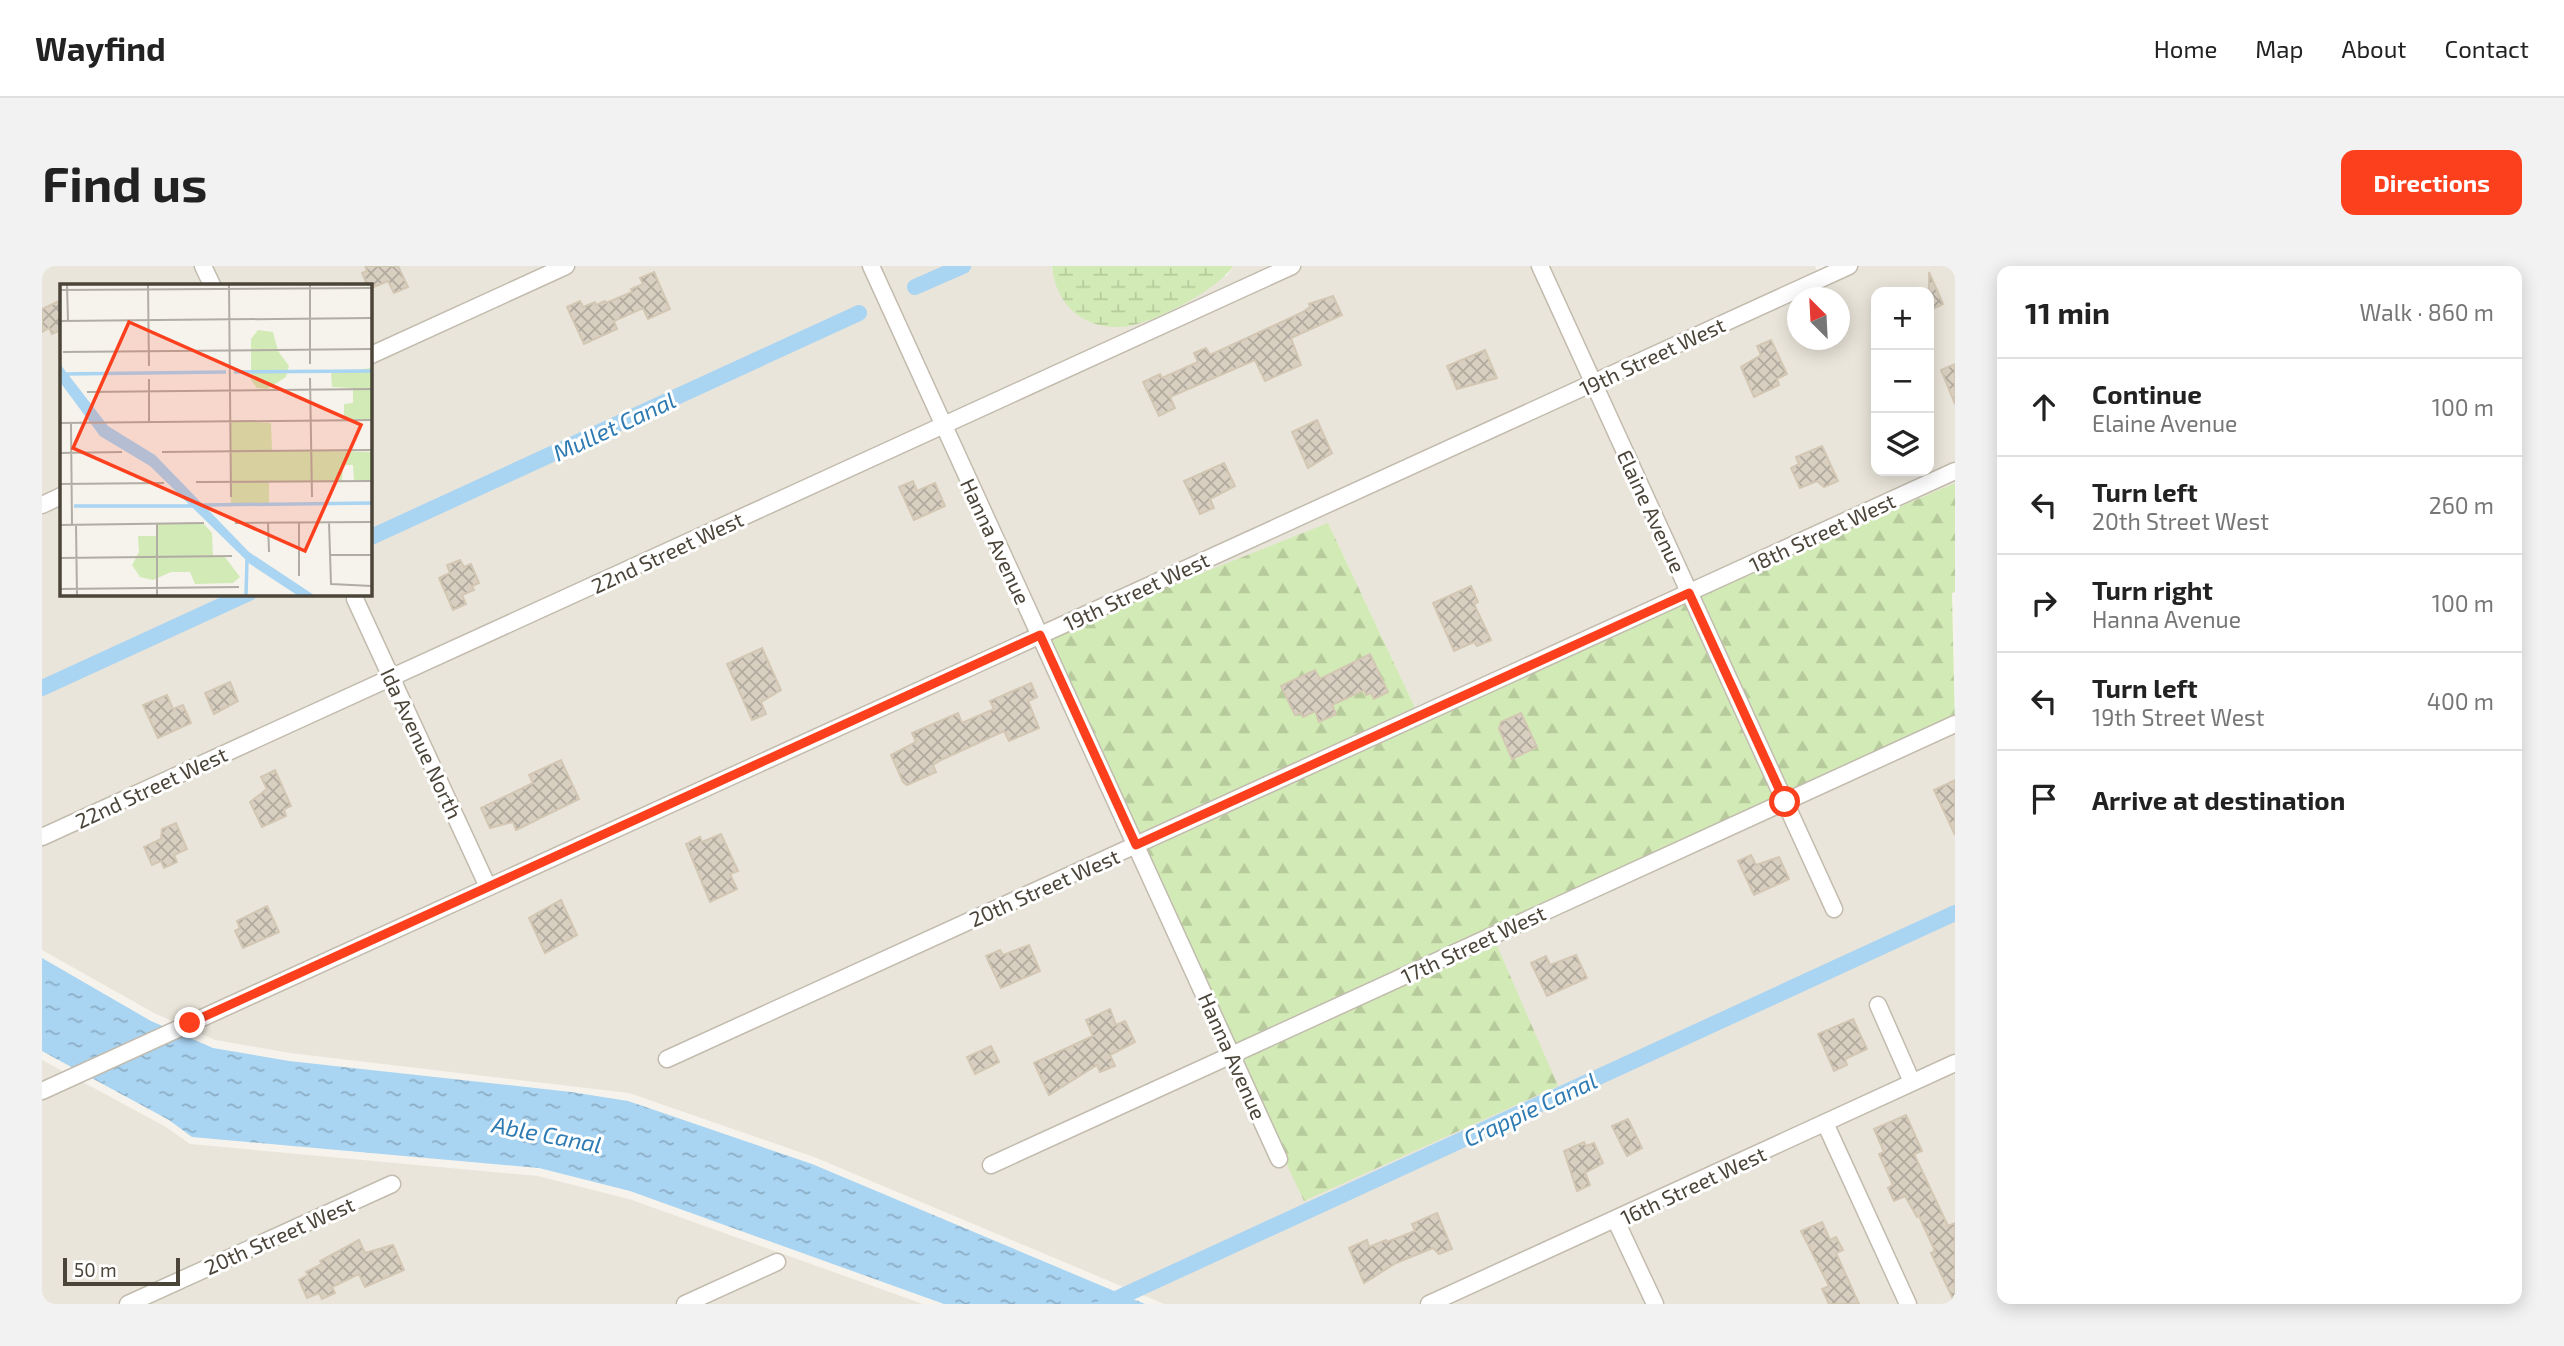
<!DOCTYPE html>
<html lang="en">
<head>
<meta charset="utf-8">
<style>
	:root { --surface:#fff; --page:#f2f2f2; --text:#222; --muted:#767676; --line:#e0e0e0; --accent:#fc3f1d }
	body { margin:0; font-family:"Exo 2",sans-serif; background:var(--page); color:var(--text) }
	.controls { position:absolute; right:21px; top:21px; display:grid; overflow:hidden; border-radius:14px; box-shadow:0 4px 18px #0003 }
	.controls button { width:63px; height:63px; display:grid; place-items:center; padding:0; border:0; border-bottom:2px solid var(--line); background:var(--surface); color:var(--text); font:35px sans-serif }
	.compass { position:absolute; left:1745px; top:21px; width:63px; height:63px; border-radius:50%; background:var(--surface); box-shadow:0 4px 18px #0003; rotate:336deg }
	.scale { position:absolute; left:21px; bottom:18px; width:117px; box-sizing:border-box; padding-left:7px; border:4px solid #4b4439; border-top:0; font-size:19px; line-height:24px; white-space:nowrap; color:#4b4439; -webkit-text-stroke:5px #fff; paint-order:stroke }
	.stop { position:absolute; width:21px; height:21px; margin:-16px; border:5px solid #fc3f1d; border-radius:50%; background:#fff }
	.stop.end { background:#fc3f1d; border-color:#fff; box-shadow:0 2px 7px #0008 }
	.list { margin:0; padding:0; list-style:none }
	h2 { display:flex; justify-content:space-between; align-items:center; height:91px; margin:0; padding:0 28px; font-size:30px }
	h2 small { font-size:23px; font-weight:400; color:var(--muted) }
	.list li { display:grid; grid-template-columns:46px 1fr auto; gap:21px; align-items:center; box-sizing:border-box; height:98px; padding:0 28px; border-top:2px solid var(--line) }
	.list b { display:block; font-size:26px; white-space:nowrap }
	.list p { margin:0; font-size:23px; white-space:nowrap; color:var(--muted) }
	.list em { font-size:23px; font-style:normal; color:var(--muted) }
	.icon { flex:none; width:38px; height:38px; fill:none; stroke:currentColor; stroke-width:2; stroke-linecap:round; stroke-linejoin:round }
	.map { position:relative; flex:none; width:1913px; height:1038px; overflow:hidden; border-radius:14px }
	header { display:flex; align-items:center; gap:42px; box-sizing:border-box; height:98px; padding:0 35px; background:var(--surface); border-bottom:2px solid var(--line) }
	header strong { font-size:33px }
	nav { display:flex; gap:38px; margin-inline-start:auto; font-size:24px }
	.intro { display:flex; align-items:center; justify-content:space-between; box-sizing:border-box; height:168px; padding:0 42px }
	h1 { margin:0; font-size:49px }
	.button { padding:18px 32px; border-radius:14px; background:var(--accent); color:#fff; font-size:24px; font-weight:700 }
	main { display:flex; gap:42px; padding:0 42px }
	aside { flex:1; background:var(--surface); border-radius:14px; box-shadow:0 4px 18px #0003 }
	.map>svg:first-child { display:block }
</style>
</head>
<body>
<header>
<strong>Wayfind</strong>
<nav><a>Home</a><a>Map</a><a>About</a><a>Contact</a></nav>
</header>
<div class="intro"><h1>Find us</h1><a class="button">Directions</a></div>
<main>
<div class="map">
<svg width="1913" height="1038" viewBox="0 0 1913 1038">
	<defs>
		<pattern id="forest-firs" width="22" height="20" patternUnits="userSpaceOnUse" patternTransform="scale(1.75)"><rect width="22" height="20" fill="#d2eab5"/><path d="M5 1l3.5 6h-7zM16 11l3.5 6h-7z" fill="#b6ca9c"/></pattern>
		<pattern id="wetland-marsh" width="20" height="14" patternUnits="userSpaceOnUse" patternTransform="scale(1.75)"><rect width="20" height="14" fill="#d2eab5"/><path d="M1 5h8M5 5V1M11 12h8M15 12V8" fill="none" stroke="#b6ca9c"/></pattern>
		<pattern id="water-ripples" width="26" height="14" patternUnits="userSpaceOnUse" patternTransform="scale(1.75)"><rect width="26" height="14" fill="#a9d4f2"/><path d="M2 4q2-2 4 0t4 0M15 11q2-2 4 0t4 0" fill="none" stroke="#8caec5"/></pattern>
		<pattern id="building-cross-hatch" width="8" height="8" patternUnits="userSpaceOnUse" patternTransform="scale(1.75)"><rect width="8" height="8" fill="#d8cfc1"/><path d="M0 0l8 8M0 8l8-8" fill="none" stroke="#b1aa9e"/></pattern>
	</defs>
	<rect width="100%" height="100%" fill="#f6f3ec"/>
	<g fill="#eae5da" fill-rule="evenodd">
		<path d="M0,0H1010V5L1185,10L1191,0H1773L1776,7L1793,0H1913V217L1376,448L1286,257L1450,668L1913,464V1038H1122L772,891L587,827L248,787L173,774L112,747L0,684ZM19,19H327V327H19ZM1834,26H1887V205H1834ZM1756,32H1798V74H1756Z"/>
		<polygon points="0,794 124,861 148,878 496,910 587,933 881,1038 0,1038"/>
	</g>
	<polygon fill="url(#forest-firs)" points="1913,217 1913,326 1910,327 1913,464 1450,668 1516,820 1262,935 1143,681 1004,369 1286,257 1376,448"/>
	<path fill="url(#wetland-marsh)" d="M1010,0H1191C1176,24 1107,60 1079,61C1040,63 1013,37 1010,0Z"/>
	<polygon fill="url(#water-ripples)" points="0,692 109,755 171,782 247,795 529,826 586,835 770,898 1103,1038 902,1038 588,925 497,902 150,871 127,854 0,785"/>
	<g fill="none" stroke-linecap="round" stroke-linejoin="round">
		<g stroke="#a9d4f2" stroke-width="16">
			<polyline points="873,21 921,0"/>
			<polyline points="327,272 817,47"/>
			<polyline points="0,422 207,327"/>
			<polyline points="1063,1038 1913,647"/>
		</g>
	</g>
	<g fill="url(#building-cross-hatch)" stroke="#d3c7b4" stroke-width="2">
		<polygon points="323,0 356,0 366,21 352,27 346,15 327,23 320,7 325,5"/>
		<polygon points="612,6 628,43 606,53 601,42 572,55 575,63 542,78 525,41 538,35 541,41 553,36 554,39 563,35 564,37 590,26 589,23 601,18 598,12"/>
		<polygon points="1887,6 1901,38 1887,45"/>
		<polygon points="1291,30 1300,49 1249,72 1259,99 1223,115 1213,94 1128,131 1133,142 1117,150 1101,116 1118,108 1120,112 1156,96 1152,87 1164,82 1168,89 1259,47 1268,41 1267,38"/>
		<polygon points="19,34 19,64 10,68 7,62 0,66 0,43"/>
		<polygon points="1729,74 1745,108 1735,113 1737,119 1712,131 1699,101 1719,89 1715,80"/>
		<polygon points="1443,84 1455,112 1415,123 1405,100"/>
		<polygon points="1913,98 1913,138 1899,104"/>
		<polygon points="1275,154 1290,187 1266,202 1250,166"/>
		<polygon points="1780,180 1796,215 1782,221 1775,215 1758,222 1749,202 1757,198 1754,191"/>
		<polygon points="1182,197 1193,220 1168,233 1172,242 1158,248 1142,215"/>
		<polygon points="871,215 875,225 893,217 903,240 872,254 857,221"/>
		<polygon points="418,294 422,301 429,298 437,317 430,320 432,324 420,329 424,338 411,344 397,312 408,307 405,299"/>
		<polygon points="1429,320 1436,336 1432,338 1449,374 1435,380 1432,376 1412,385 1391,337"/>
		<polygon points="720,382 739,424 719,436 724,448 710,454 685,398"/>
		<polygon points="1328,388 1346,426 1332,433 1329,427 1324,429 1322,424 1290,439 1294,448 1277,456 1273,445 1261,451 1259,447 1253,449 1239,420 1273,404 1278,413"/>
		<polygon points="188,416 196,435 172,448 163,427"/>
		<polygon points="989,417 995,431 986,435 997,462 967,475 962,465 899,494 891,499 894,506 865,519 861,516 849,489 874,476 870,467 916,447 920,457 952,443 948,435"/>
		<polygon points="125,429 131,443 141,439 149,457 116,472 101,439"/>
		<polygon points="1479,447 1495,481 1470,493 1457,463 1459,456"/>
		<polygon points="519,494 537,533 474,564 471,556 448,562 439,542 491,517 487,509"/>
		<polygon points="233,504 249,540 242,543 244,550 220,561 208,536 225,523 219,511"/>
		<polygon points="1913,514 1913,569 1892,524"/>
		<polygon points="134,557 145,583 132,589 135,596 122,602 119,595 110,599 102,581 119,573 120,563"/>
		<polygon points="679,568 696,605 688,608 695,623 668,636 644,578 658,571 660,576"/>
		<polygon points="1709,589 1714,599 1737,591 1747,613 1712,629 1696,595"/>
		<polygon points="519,634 535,669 503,687 487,652"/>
		<polygon points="225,640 237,666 201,682 193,665 198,662 195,655"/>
		<polygon points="987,679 998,705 959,722 944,690 958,684 961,689"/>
		<polygon points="1534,689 1545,712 1505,730 1489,697 1504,690 1508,699"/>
		<polygon points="1068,743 1074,759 1083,755 1093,776 1068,789 1073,800 1058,806 1055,799 1007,829 992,797 1051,770 1044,754"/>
		<polygon points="1811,753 1825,783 1803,793 1805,799 1792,805 1776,768"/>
		<polygon points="949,780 957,796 933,808 925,791"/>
		<polygon points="1864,849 1880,885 1872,888 1906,960 1913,957 1913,1037 1889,987 1893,985 1877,950 1875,951 1863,930 1852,935 1846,922 1851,919 1837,888 1842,886 1832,863"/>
		<polygon points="1586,853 1600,882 1585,890 1570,860"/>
		<polygon points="1542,876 1544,880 1552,877 1561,897 1543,907 1548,919 1535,925 1522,885"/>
		<polygon points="1395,947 1410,983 1397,988 1391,982 1354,997 1322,1017 1307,982 1325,974 1327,981 1344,974 1345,976 1373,965 1370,958"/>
		<polygon points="1780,956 1788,974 1794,971 1801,984 1794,987 1817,1038 1787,1038 1780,1023 1787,1020 1759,965"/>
		<polygon points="317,974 323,987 351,979 362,1004 323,1021 317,1008 290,1021 293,1027 280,1033 277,1027 265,1032 257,1014 266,1009 264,1006 280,998 278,995"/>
	</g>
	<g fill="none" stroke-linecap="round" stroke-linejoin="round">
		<g stroke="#c2bbae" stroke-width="19">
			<g id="minor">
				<polyline points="161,0 170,19"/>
				<polyline points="829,0 1237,893"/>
				<polyline points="1498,0 1792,643"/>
				<polyline points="327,90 524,0"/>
				<polyline points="0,239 19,230"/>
				<polyline points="313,333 446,621"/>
				<polyline points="0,571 1250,0"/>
				<polyline points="1836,739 1870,816"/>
				<polyline points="625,793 1913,205"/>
				<polyline points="0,825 1807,0"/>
				<polyline points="1783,857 1866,1038"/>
				<polyline points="949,899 1913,458"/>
				<polyline points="1574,955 1613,1038"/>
				<polyline points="86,1038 350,918"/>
				<polyline points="643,1038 735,996"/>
				<polyline points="1387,1038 1913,797"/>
			</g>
		</g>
		<use href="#minor" stroke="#fff" stroke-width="16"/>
	</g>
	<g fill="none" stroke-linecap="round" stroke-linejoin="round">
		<polyline stroke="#fc3f1d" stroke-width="9" points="148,757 998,369 1094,579 1647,327 1743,536"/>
	</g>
	<g text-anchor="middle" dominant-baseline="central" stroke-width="6" stroke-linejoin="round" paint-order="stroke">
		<g font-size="21" fill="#4b4439" stroke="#fff">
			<text transform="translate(1610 90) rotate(-25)">19th Street West</text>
			<text transform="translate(1610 245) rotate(65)">Elaine Avenue</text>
			<text transform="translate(1780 266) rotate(-25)">18th Street West</text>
			<text transform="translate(954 275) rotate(65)">Hanna Avenue</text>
			<text transform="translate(625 286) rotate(-25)">22nd Street West</text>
			<text transform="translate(1094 325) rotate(-25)">19th Street West</text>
			<text transform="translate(380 477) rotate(65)">Ida Avenue North</text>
			<text transform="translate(109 521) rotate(-25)">22nd Street West</text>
			<text transform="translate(1002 621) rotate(-24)">20th Street West</text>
			<text transform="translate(1431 678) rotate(-25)">17th Street West</text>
			<text transform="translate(1191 790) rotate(66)">Hanna Avenue</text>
			<text transform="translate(1651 919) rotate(-25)">16th Street West</text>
			<text transform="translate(237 969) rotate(-24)">20th Street West</text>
		</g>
		<g font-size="23" font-style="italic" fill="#2e7ab2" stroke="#fff">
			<text transform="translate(572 160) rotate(-25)">Mullet Canal</text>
			<text transform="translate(1488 843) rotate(-25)">Crappie Canal</text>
			<text transform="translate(505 868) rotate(11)">Able Canal</text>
		</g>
	</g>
	<g transform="translate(18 18)">
		<rect width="312" height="312" fill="#f6f3ec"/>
		<path d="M311,84V135H284V120L293,119V104L272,103L271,89Z" fill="#d2eab5"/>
		<path d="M171,137L211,139L212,166L311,168V197L294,196L293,181H283L282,198H209V219L171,220ZM115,273H165L180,293L173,299L135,300L130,288H111Z" fill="#d2eab5"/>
		<path d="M198,46L213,48L218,67L229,82L226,93L207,105L197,104L191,96V55ZM97,239H143L152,249L153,273H116L111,288L93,296L80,293L72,281L79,268L78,252H96Z" fill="#d2eab5"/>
		<path d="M0,80L48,142L95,171L189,268L254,311H237L190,280L90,182L40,152L0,98Z" fill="#a9d4f2"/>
		<path fill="none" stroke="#a9d4f2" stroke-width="3.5" d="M174,88L312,87M4,90L166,88M142,221L312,219M14,222H134M186,311L187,275"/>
		<path fill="none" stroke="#b2ada4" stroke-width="2" d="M7,1L8,37M88,1L89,82M169,1L171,213M250,1V80M0,6L312,4M0,37L312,34M3,68L312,65M250,94L252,213M89,95V138M27,108L312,105M11,138L12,241M0,139L312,136M102,168L312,166M0,169L62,168M136,198L312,197M0,200L104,199M239,238V292M269,238L271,300L312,302M175,239L312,238M208,239L209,268M97,240V311M0,241L144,239M16,241L17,311M270,271H312M0,274L172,272M0,305L179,303"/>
		<path fill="#fc3f1d" fill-opacity="0.15" stroke="#fc3f1d" stroke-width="3.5" d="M69,38L301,141L245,267L13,164Z"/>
		<rect width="312" height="312" fill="none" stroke="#4b4439" stroke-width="3.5"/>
	</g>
</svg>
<div class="controls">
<button>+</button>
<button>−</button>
<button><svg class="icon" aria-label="layers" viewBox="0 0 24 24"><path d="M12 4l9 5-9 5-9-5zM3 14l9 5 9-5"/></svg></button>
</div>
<svg class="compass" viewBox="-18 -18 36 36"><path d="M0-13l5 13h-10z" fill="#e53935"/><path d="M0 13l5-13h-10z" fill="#767676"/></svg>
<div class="scale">50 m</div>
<div class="stop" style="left:1743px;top:536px"></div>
<div class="stop end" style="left:148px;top:757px"></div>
</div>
<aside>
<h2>11 min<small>Walk · 860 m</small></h2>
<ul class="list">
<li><svg class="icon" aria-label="ahead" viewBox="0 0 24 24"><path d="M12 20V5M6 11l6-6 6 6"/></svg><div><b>Continue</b><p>Elaine Avenue</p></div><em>100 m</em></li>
<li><svg class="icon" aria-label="left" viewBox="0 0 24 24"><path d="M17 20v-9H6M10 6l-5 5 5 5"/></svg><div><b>Turn left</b><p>20th Street West</p></div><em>260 m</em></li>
<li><svg class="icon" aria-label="right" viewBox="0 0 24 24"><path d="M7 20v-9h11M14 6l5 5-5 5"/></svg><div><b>Turn right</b><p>Hanna Avenue</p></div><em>100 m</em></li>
<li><svg class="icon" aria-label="left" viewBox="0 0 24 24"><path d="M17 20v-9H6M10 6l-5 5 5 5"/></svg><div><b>Turn left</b><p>19th Street West</p></div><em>400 m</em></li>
<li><svg class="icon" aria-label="arrive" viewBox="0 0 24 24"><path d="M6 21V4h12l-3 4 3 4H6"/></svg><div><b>Arrive at destination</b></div></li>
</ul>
</aside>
</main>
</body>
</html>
